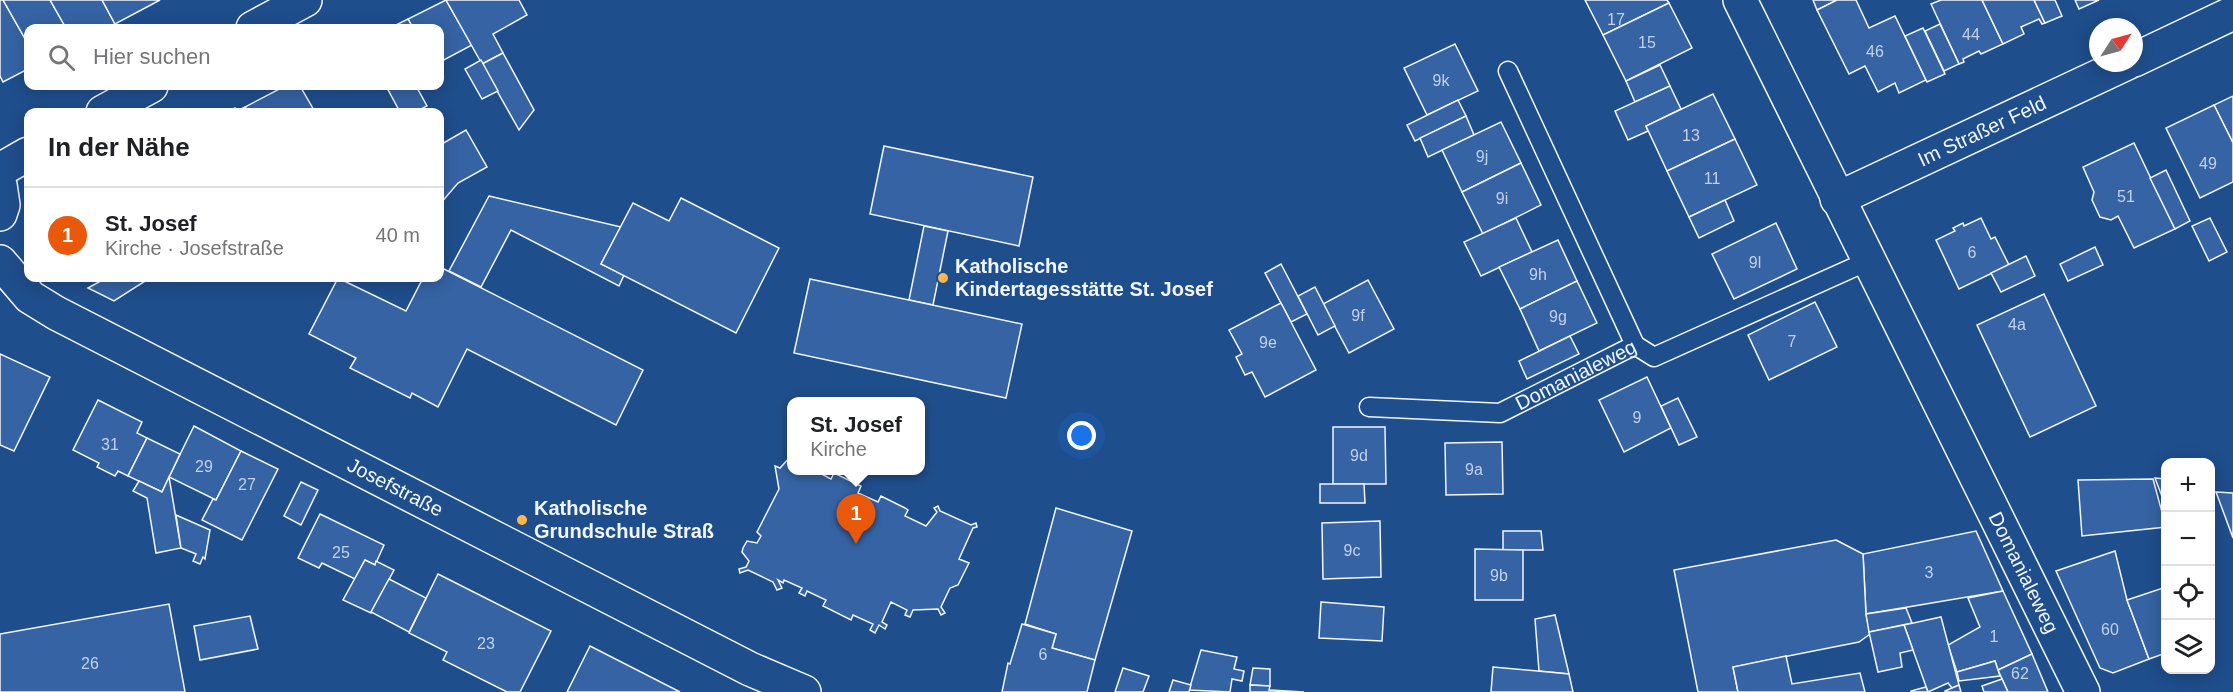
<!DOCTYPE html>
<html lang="de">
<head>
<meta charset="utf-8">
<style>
	:root { --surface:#fff; --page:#f2f2f2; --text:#202124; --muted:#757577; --line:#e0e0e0; --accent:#ea580c }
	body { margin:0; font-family:Helvetica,sans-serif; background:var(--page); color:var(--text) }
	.controls { position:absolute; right:18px; bottom:18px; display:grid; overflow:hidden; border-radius:12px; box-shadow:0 3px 15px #0003 }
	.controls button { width:54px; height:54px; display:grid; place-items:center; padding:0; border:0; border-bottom:2px solid var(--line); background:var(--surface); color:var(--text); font:30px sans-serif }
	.compass { position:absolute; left:2089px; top:18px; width:54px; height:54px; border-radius:50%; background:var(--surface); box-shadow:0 3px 15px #0003; rotate:54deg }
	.you { position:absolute; left:1082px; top:436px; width:21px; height:21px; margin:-15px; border:4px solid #fff; border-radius:50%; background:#1a73e8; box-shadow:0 0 0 9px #1a73e833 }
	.badge { display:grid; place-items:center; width:39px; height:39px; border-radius:50%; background:var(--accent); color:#fff; font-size:20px; font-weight:700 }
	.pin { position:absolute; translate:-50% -50px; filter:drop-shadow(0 2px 3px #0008) }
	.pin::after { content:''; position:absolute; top:32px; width:21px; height:18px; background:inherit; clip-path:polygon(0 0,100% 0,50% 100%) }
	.popup { position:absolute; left:787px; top:397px; width:138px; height:78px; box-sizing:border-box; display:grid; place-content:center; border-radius:12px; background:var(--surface); filter:drop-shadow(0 2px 4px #0005); font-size:20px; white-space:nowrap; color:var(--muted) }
	.popup b { font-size:22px; color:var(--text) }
	.popup::after { content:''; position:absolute; left:50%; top:100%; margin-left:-12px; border:12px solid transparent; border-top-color:var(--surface) }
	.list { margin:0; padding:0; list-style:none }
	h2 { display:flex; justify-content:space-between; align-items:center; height:78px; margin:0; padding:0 24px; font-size:26px }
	h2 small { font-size:20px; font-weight:400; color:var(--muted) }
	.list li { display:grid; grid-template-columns:39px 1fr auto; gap:18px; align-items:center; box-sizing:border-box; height:96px; padding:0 24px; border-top:2px solid var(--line) }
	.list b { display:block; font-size:22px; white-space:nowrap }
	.list p { margin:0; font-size:20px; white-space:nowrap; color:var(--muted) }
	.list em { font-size:20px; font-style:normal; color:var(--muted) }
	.icon { flex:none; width:33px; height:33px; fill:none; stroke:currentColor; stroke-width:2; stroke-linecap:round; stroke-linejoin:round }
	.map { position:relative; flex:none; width:2233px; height:692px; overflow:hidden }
	.search { position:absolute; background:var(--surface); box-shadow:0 3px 15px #0003; left:24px; top:24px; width:420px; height:66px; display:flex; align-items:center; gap:15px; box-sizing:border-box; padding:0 21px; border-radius:12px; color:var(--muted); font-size:22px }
	.panel { position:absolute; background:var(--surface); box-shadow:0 3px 15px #0003; left:24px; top:108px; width:420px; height:174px; border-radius:12px }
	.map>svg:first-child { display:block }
</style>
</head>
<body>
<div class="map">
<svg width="2233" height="692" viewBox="0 0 2233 692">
	<rect width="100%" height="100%" fill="#1f4e8c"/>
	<g fill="#3563a3" stroke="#f2f6ff" stroke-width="1.5">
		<polygon points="0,0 3,0 28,44 28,69 3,82 0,76"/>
		<polygon points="3,0 50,0 66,28 28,28 28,44"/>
		<polygon points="50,0 102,0 115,24 105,28 66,28"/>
		<polygon points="102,0 160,0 115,24"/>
		<polygon points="446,0 472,45 440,62 440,28 413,28 408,19"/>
		<polygon points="446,0 519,0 527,15 493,34 503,53 482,64"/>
		<polygon points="1585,0 1667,0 1669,3 1603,35"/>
		<polygon points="1813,0 1837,0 1817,10"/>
		<polygon points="1837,0 1856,0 1869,28 1895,16 1926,80 1899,93 1895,83 1878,92 1865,66 1849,74 1817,10"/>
		<polygon points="1941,0 1982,0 2003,44 1981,54 1979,51 1963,59 1964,62 1959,64 1931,4"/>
		<polygon points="1982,0 2034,0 2045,23 2042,24 2039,19 2021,27 2024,34 2003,44"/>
		<polygon points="2034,0 2055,0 2062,16 2045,23"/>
		<polygon points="2075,0 2099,0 2079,9"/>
		<polygon points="1669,3 1692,48 1626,81 1603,35"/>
		<polygon points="408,19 413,28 390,28"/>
		<polygon points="1940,24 1959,64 1944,71 1925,31"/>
		<polygon points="1923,28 1945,74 1927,82 1905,36"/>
		<polygon points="1455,44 1478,91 1427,115 1404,68"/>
		<polygon points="503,53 534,110 519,130 482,64"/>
		<polygon points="481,60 498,91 482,99 465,69"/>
		<polygon points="1660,65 1670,86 1635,102 1626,81"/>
		<polygon points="285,86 300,86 315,112 248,112 245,107"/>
		<polygon points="386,86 416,86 427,106 415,112 400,112"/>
		<polygon points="1670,86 1681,109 1646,126 1648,131 1628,140 1615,111"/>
		<polygon points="1713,94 1735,139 1667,171 1646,126"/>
		<polygon points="2233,96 2233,143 2214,105"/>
		<polygon points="1458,100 1466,116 1415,141 1407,125"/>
		<polygon points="2214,105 2233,143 2233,182 2200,198 2166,128"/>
		<polygon points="245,107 248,112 227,112 235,108 237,111"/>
		<polygon points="1466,116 1474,135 1428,157 1420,138"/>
		<polygon points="1501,122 1521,163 1462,192 1442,150"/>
		<polygon points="466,130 487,167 458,183 440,204 440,145"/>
		<polygon points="1735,139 1757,185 1689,217 1667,171"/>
		<polygon points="2134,143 2175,229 2134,248 2118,216 2111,220 2100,217 2092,200 2094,192 2083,167"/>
		<polygon points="884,146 1033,177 1019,246 870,214"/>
		<polygon points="1521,163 1541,205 1483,234 1462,192"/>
		<polygon points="2166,170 2190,221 2175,229 2150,178"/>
		<polygon points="489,196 621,227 601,264 624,275 619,286 511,230 481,287 449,271"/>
		<polygon points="681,198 779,248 736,333 601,264 633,203 669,221"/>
		<polygon points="1725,200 1734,221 1699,238 1689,217"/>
		<polygon points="1516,218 1532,252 1481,276 1464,242"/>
		<polygon points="1981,218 1991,239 1995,237 2009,265 1959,289 1936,240 1955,231 1953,228 1963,223 1964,226"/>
		<polygon points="2210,218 2227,252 2209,261 2192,226"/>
		<polygon points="1776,223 1797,269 1734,299 1712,254"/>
		<polygon points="924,226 948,231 933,305 909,300"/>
		<polygon points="1558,240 1577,281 1520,309 1499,267"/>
		<polygon points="2095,247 2103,265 2068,281 2060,264"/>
		<polygon points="2026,256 2035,276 2001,292 1991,273"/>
		<polygon points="1281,264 1307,314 1291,322 1265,273"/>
		<polygon points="440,267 643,370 616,425 467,349 438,407 412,393 410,398 350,368 356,358 309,334 338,278 406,311 423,278 440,278"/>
		<polygon points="106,278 150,278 114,301 88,288"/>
		<polygon points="810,279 1022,324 1006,398 794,353"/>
		<polygon points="1368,280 1394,329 1349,353 1323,304"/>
		<polygon points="1577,281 1597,323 1539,351 1520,309"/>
		<polygon points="1315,287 1335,326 1318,335 1298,296"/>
		<polygon points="2044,294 2096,406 2030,437 1977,325"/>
		<polygon points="1815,302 1837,347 1769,380 1748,335"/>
		<polygon points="1281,303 1316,370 1265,397 1252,372 1245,375 1236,357 1242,354 1229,330"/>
		<polygon points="1570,336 1579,354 1527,379 1519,361"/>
		<polygon points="0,354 50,377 14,451 0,445"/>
		<polygon points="1647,377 1671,428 1624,452 1599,400"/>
		<polygon points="1678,398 1697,437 1679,445 1661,406"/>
		<polygon points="98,400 142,422 137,433 147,438 128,476 118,471 115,476 97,467 99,463 73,450"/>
		<polygon points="194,426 241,451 216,500 169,477"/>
		<polygon points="1333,427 1385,427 1386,484 1333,484"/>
		<polygon points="147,438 180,454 162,492 128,476"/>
		<polygon points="1502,442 1503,494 1446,495 1445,443"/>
		<polygon points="241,451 278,469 242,540 202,520 213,499 216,500"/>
		<polygon points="792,455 792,470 814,470 831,479 834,473 861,486 858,493 878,502 881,496 905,508 908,510 905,516 926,526 937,512 934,508 938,506 940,511 971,525 976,523 977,527 973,528 959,559 969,563 958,585 950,588 941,607 945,613 941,615 938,609 913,610 910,617 905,615 907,610 891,602 882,622 887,625 885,629 879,625 875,633 870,630 873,624 853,615 851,620 823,606 826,600 807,591 805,596 799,593 802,588 784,580 783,583 778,580 782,588 777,590 773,582 748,570 740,573 739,569 746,567 749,561 742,552 743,548 747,541 757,543 761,536 757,532 779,489 775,466 780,468"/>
		<polygon points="169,477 181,548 156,553 147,498 133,491 139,481 162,492"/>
		<polygon points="2155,478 2166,479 2166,507"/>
		<polygon points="2153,479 2166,527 2082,536 2078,480"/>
		<polygon points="301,482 318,490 301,525 284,516"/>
		<polygon points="1320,484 1364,484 1365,503 1320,503"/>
		<polygon points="2216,492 2233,493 2233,538"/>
		<polygon points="1056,508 1132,531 1095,660 1052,648 1056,634 1025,624"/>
		<polygon points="320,514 384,545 375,565 365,560 355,579 322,563 319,568 298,558"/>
		<polygon points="176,515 210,530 205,559 203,557 200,564 193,561 196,554 181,548"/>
		<polygon points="1380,521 1381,577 1323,579 1322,523"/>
		<polygon points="1503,531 1541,531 1543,550 1503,550"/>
		<polygon points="1976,531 2003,591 1866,614 1863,554"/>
		<polygon points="1836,540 1863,554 1866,614 1870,634 1859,642 1733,667 1738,692 1698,692 1674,570"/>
		<polygon points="1475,549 1523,550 1523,600 1475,600"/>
		<polygon points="2115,551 2127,600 2149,659 2113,673 2100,668 2056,571"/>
		<polygon points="365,560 375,565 376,561 394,570 371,613 343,600"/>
		<polygon points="438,574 551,631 520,692 507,692 443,660 447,652 409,633"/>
		<polygon points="389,579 426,598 409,632 371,612"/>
		<polygon points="2166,587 2166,653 2149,659 2127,600"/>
		<polygon points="2003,591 2032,654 1998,670 1995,661 1957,672 1948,645 1980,627 1968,598"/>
		<polygon points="1321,602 1384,607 1382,641 1319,638"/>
		<polygon points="169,604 185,692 0,692 0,634"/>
		<polygon points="1906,608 1912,623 1869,632 1866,614"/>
		<polygon points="1555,615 1569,674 1539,671 1535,619"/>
		<polygon points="250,616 258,649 200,660 194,626"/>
		<polygon points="1941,617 1959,685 1952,688 1948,683 1928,692 1904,625"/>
		<polygon points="1022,624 1056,634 1052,648 1095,660 1087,692 1002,692 1008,663 1010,664"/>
		<polygon points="1904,625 1913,650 1900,653 1902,667 1878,672 1869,632"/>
		<polygon points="590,646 680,692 567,692"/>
		<polygon points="1201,650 1237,657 1234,669 1244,671 1242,681 1232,679 1230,692 1189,690"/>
		<polygon points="2032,654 2048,692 2008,692 1998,670"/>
		<polygon points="1786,656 1792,684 1860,673 1865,692 1738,692 1733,667"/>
		<polygon points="1995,661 2000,676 1959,681 1957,672"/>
		<polygon points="1493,667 1569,674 1573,692 1491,692"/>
		<polygon points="1123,668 1149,676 1143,692 1115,692"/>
		<polygon points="1253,668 1270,669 1270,686 1250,685"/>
		<polygon points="2002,679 2008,692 1984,692 1982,686"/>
		<polygon points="1173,680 1191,685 1189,692 1169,692"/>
		<polygon points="1250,685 1270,686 1269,690 1304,692 1250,692"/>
		<polygon points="1959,685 1961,692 1945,692 1945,691"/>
		<polygon points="1926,687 1928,692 1911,692 1911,691"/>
	</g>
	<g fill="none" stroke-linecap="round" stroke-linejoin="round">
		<g stroke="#f2f6ff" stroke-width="21">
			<g id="lane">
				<polyline points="1508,71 1635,345"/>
				<path id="s1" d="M1369,407L1500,413L1635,345L1654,357L1868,261"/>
			</g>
		</g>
		<g stroke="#f2f6ff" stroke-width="36">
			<g id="street">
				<path id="s2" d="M1740,0L2083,692"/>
				<polyline points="2134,60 2233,13"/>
				<path id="s3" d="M1837,199L2127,63"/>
				<path id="s4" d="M0,262L30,297L56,313L750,669L804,692"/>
			</g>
		</g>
		<g stroke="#f2f6ff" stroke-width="36">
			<g id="secondary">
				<polyline points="253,28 305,0"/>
				<polyline points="103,112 151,86"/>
				<polyline points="0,170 28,154"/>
				<polyline points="0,185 3,205 0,214"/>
			</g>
		</g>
		<use href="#lane" stroke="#1f4e8c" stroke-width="18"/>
		<use href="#street" stroke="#1f4e8c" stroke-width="33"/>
		<use href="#secondary" stroke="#1f4e8c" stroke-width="33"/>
	</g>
	<g fill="#ffb74d" stroke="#1f4e8c" stroke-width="2">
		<circle cx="943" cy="278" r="6"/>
		<circle cx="522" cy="520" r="6"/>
	</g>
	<g text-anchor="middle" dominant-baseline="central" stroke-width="4.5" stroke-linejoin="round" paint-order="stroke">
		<g font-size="16" fill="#c3d1e8">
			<text x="1616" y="19">17</text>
			<text x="1971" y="34">44</text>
			<text x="1647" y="42">15</text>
			<text x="1875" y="51">46</text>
			<text x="1441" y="80">9k</text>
			<text x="1691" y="135">13</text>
			<text x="1482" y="156">9j</text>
			<text x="2208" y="163">49</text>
			<text x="1712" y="178">11</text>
			<text x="2126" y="196">51</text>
			<text x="1502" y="198">9i</text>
			<text x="1972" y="252">6</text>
			<text x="1755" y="262">9l</text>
			<text x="1538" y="274">9h</text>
			<text x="1358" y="315">9f</text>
			<text x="1558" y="316">9g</text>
			<text x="2017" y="324">4a</text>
			<text x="1792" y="341">7</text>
			<text x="1268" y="342">9e</text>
			<text x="1637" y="417">9</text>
			<text x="110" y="444">31</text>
			<text x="1359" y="455">9d</text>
			<text x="204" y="466">29</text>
			<text x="1474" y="469">9a</text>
			<text x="247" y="484">27</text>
			<text x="1352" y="550">9c</text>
			<text x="341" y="552">25</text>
			<text x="1929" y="572">3</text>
			<text x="1499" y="575">9b</text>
			<text x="2110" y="629">60</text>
			<text x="1994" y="636">1</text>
			<text x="486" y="643">23</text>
			<text x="1043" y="654">6</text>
			<text x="90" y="663">26</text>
			<text x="2020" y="673">62</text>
		</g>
		<g font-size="20" fill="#f2f6ff" stroke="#1f4e8c">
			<text stroke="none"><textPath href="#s3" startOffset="160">Im Straßer Feld</textPath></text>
			<text stroke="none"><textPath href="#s1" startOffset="216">Domanialeweg</textPath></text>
			<text stroke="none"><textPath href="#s4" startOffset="458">Josefstraße</textPath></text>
			<text stroke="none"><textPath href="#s2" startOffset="639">Domanialeweg</textPath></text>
		</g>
		<g font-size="20" font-weight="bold" fill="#f2f6ff" stroke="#1f4e8c" text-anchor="start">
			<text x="955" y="266">Katholische<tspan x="955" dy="23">Kindertagesstätte St. Josef</tspan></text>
			<text x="534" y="508">Katholische<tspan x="534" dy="23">Grundschule Straß</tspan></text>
		</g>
	</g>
</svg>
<div class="controls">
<button>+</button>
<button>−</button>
<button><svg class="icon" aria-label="locate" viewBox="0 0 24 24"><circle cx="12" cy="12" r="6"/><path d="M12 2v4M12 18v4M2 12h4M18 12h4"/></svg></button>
<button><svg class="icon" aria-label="layers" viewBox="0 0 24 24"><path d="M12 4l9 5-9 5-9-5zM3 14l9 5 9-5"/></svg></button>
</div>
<svg class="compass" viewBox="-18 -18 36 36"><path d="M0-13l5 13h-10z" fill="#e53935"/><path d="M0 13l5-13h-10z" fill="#757577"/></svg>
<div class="you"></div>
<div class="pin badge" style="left:856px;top:544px">1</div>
<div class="popup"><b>St. Josef</b>Kirche</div>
<div class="search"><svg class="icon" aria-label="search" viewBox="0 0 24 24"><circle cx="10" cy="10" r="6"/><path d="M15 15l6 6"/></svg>Hier suchen</div>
<section class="panel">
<h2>In der Nähe<small></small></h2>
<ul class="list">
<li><span class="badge">1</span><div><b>St. Josef</b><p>Kirche · Josefstraße</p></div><em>40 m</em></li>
</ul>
</section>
</div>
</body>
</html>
